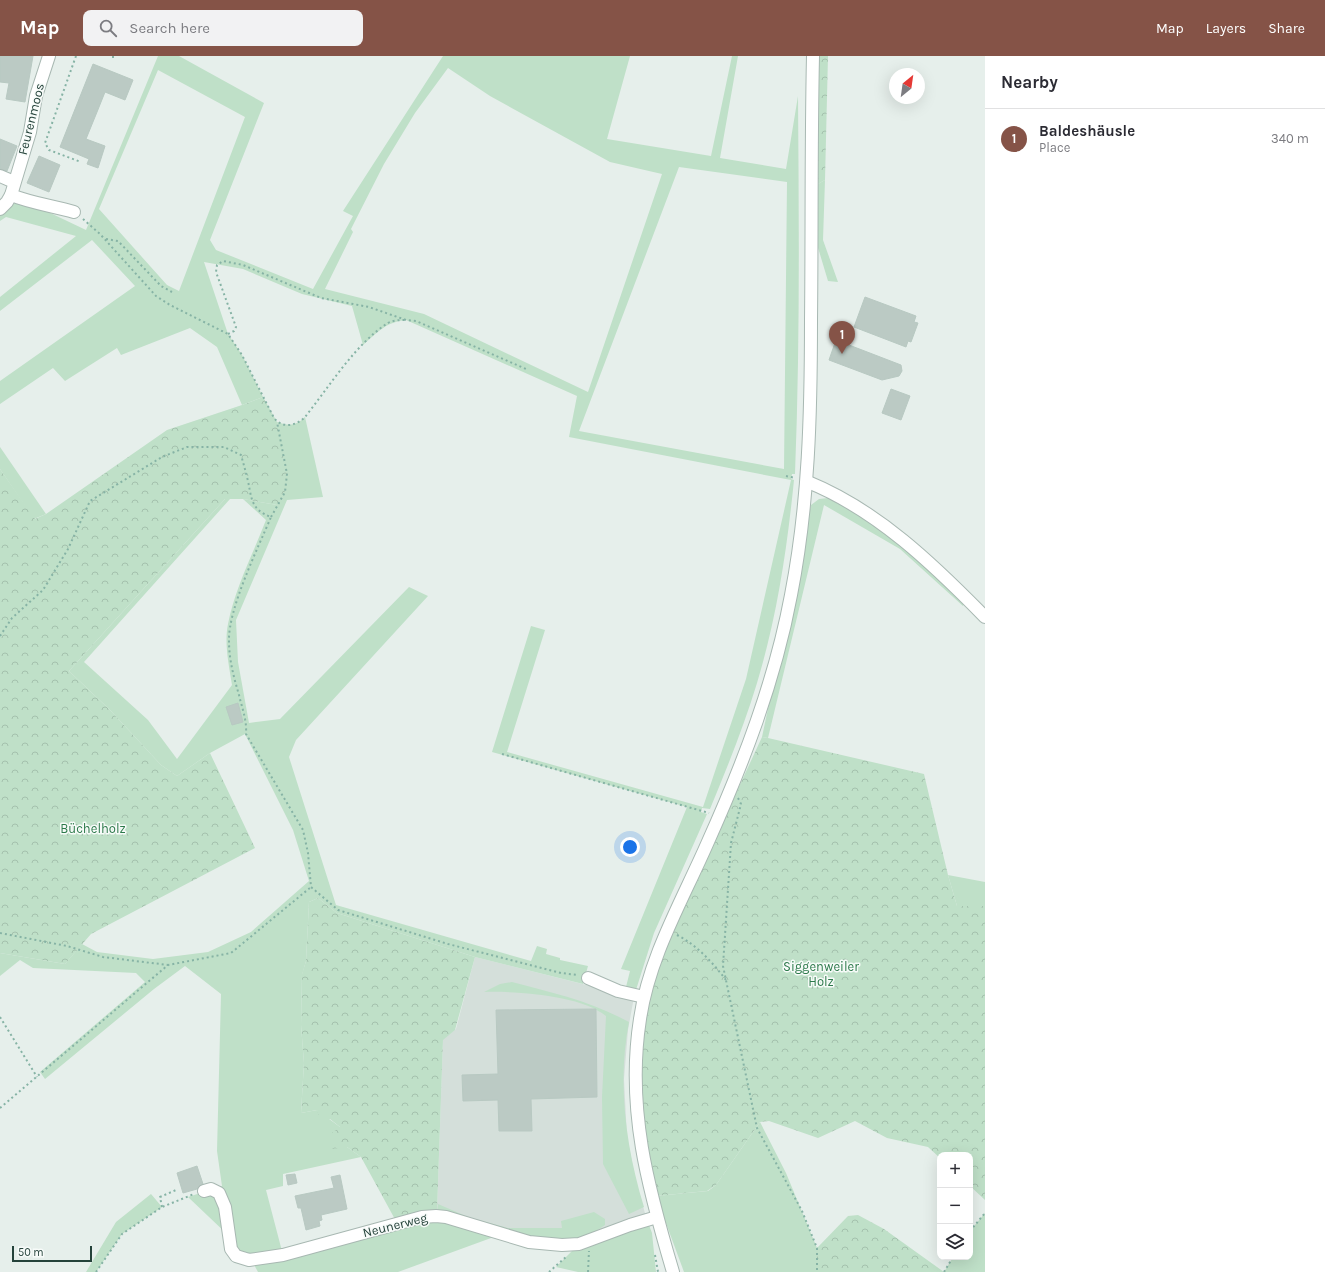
<!DOCTYPE html>
<html lang="en">
<head>
<meta charset="utf-8">
<style>
	:root { --surface:#fff; --page:#f2f2f3; --text:#2b2b33; --muted:#7c7c81; --line:#e1e1e2; --accent:#855347 }
	body { margin:0; font-family:Karla,sans-serif; background:var(--page); color:var(--text) }
	.controls { position:absolute; right:12px; bottom:12px; display:grid; overflow:hidden; border-radius:8px; box-shadow:0 4px 16px #0002 }
	.controls button { width:36px; height:36px; display:grid; place-items:center; padding:0; border:0; border-bottom:1px solid var(--line); background:var(--surface); color:var(--text); font:20px sans-serif }
	.compass { position:absolute; left:889px; top:12px; width:36px; height:36px; border-radius:50%; background:var(--surface); box-shadow:0 4px 16px #0002; rotate:29deg }
	.scale { position:absolute; left:12px; bottom:10px; width:80px; box-sizing:border-box; padding-left:4px; border:2px solid #24423a; border-top:0; font-size:11px; line-height:14px; white-space:nowrap; color:#24423a; -webkit-text-stroke:3px #f7fbf9; paint-order:stroke }
	.you { position:absolute; left:630px; top:791px; width:14px; height:14px; margin:-10px; border:3px solid #fff; border-radius:50%; background:#1a73e8; box-shadow:0 0 0 6px #1a73e833 }
	.badge { display:grid; place-items:center; width:26px; height:26px; border-radius:50%; background:var(--accent); color:#fff; font-size:13px; font-weight:700 }
	.pin { position:absolute; translate:-50% -33px; filter:drop-shadow(0 1px 2px #0008) }
	.pin::after { content:''; position:absolute; top:21px; width:14px; height:12px; background:inherit; clip-path:polygon(0 0,100% 0,50% 100%) }
	.list { margin:0; padding:0; list-style:none }
	h2 { display:flex; justify-content:space-between; align-items:center; height:52px; margin:0; padding:0 16px; font-size:17px }
	h2 small { font-size:13px; font-weight:400; color:var(--muted) }
	.list li { display:grid; grid-template-columns:26px 1fr auto; gap:12px; align-items:center; box-sizing:border-box; height:60px; padding:0 16px; border-top:1px solid var(--line) }
	.list b { display:block; font-size:15px; white-space:nowrap }
	.list p { margin:0; font-size:13px; white-space:nowrap; color:var(--muted) }
	.list em { font-size:13px; font-style:normal; color:var(--muted) }
	.icon { flex:none; width:22px; height:22px; fill:none; stroke:currentColor; stroke-width:2; stroke-linecap:round; stroke-linejoin:round }
	.map { position:relative; flex:none; width:985px; height:1216px; overflow:hidden }
	header { display:flex; align-items:center; gap:24px; box-sizing:border-box; height:56px; padding:0 20px; background:var(--accent); color:#fff }
	header strong { font-size:19px }
	nav { display:flex; gap:22px; margin-inline-start:auto; font-size:14px }
	.search { width:280px; height:36px; background:var(--page); display:flex; align-items:center; gap:10px; box-sizing:border-box; padding:0 14px; border-radius:8px; color:var(--muted); font-size:15px }
	main { display:flex }
	aside { flex:1; background:var(--surface) }
	.map>svg:first-child { display:block }
</style>
</head>
<body>
<header>
<strong>Map</strong>
<div class="search"><svg class="icon" aria-label="search" viewBox="0 0 24 24"><circle cx="10" cy="10" r="6"/><path d="M15 15l6 6"/></svg>Search here</div>
<nav><a>Map</a><a>Layers</a><a>Share</a></nav>
</header>
<main>
<div class="map">
<svg width="985" height="1216" viewBox="0 0 985 1216">
	<defs>
		<pattern id="forest-crowns" width="20" height="18" patternUnits="userSpaceOnUse"><rect width="20" height="18" fill="#bfe0c8"/><path d="M2 6a3 3 0 1 1 6 0M12 15a3 3 0 1 1 6 0" fill="none" stroke="#a4c1ad"/></pattern>
	</defs>
	<rect width="100%" height="100%" fill="#e6efeb"/>
	<polygon fill="#d4dfda" points="475,901 634,941 628,974 624,1023 627,1081 636,1126 647,1164 562,1189 437,1156 443,983 456,973"/>
	<g fill="#bfe0c8" fill-rule="evenodd">
		<path d="M158,0H179L264,47L210,184L216,194L313,233L353,160L343,155L443,0H630L607,83L711,100L732,0H738L720,102L786,113L798,40C799,166 800,292 795,418H792L791,423L794,424C787,493 777,561 757,627C744,670 727,712 710,753L702,752L701,756L707,758L654,877L635,937L625,935L630,915L621,913L687,751L492,696L531,570L545,574L507,696L703,751L746,623L791,424L569,381L577,340L406,264C386,266 378,276 363,289L352,250L302,238L243,213L204,206L228,278L242,299L263,341L242,349L217,291L190,272L121,299L117,292L65,325L53,312L0,348V325L135,230L92,184L0,255V241L76,180L6,161L0,165V157L15,147L44,154L86,174ZM448,12L490,40L610,106L662,118L588,336L424,258L325,233L353,176L351,173L384,108L415,57ZM158,14L245,61L179,235L167,229L99,153ZM679,111L787,126L784,413L579,375Z"/>
		<polygon points="825,124 823,184 838,226 828,225 816,185 816,129"/>
		<path d="M305,361L323,441L287,444L236,564L238,606L249,667L280,663L409,531L428,540L296,684L289,701L336,849L531,905L537,890L547,893L546,898L560,902V904L588,910L583,928L475,901L337,857L318,842L309,846L306,905L302,919L301,969L304,1007L301,1057L317,1054L340,1071L347,1091L361,1101L283,1118V1130L266,1134L283,1199L422,1161L502,1178L398,1216H258L252,1205L242,1203L229,1180L188,1141L222,1130L217,1095L221,938L185,910L154,933L45,1023L40,1016L145,926L136,917L33,912L20,904L0,920V897L65,908L82,888L97,896L153,903L208,896L251,876L309,825L293,774L245,678L210,697L177,720L161,709L110,654L69,615L225,443H230L84,606L148,664L177,703L232,629C229,609 224,588 228,568C235,532 253,498 266,464L243,443L277,449L280,384L277,366C289,370 296,370 305,361Z"/>
		<polygon points="0,391 46,458 34,463 0,413"/>
		<polygon points="828,442 850,454 913,497 964,545 963,550 900,493 824,449 768,682 762,681 811,449 819,443"/>
		<polygon points="948,819 985,826 985,850 957,850"/>
		<path d="M512,926C554,937 590,945 629,966C617,1027 626,1092 644,1151L629,1158L603,1108L602,1041L606,960C581,939 516,935 484,936L500,928Z"/>
		<polygon points="760,1066 786,1117 817,1192 817,1216 684,1216 656,1140 708,1135 716,1129"/>
		<polygon points="151,1138 162,1151 122,1178 96,1216 86,1216 116,1166"/>
		<path d="M438,1148L468,1161L508,1172H562L561,1165L594,1156L605,1163V1169C570,1194 538,1183 499,1173C479,1167 458,1162 437,1156Z"/>
		<polygon points="985,1157 985,1216 944,1216 953,1201 970,1201 970,1175"/>
		<polygon points="647,1164 652,1177 656,1216 578,1216 556,1211 579,1188"/>
	</g>
	<g fill="url(#forest-crowns)">
		<polygon points="819,0 828,0 825,124 816,129"/>
		<polygon points="263,341 277,366 287,418 285,436 277,449 243,443 225,443 69,615 110,654 161,709 177,720 210,697 255,792 91,878 65,908 0,897 0,413 35,463 46,458 167,374 242,349"/>
		<polygon points="762,681 768,682 924,718 948,819 957,850 985,850 985,1144 970,1130 970,1099 940,1099 940,1102 928,1091 887,1082 855,1065 818,1082 769,1065 760,1066 716,1129 707,1135 656,1140 644,1080 640,1018 644,964 656,910"/>
		<polygon points="318,842 337,857 475,901 455,974 443,984 437,1156 397,1167 361,1101 347,1091 331,1093 329,1079 340,1071 330,1063 320,1064 317,1054 301,1057 304,1007 301,969 302,918 306,905 309,846"/>
		<polygon points="858,1159 884,1173 944,1216 817,1216 817,1192 848,1160"/>
	</g>
	<g fill="#bbcac4" stroke="#b8c9c2">
		<polygon points="0,0 33,0 25,46 6,43 9,27 0,26"/>
		<polygon points="93,8 133,24 125,44 105,36 97,56 86,83 105,90 98,112 87,108 89,103 60,91"/>
		<polygon points="0,83 17,90 7,115 0,113"/>
		<polygon points="39,100 60,109 49,136 27,127"/>
		<polygon points="865,241 916,260 914,266 918,267 911,286 908,285 906,291 854,271"/>
		<polygon points="836,284 901,309 902,315 899,320 882,324 829,304"/>
		<polygon points="891,333 910,340 901,364 882,357"/>
		<polygon points="238,647 243,666 232,669 226,651"/>
		<polygon points="596,953 597,1041 531,1043 532,1075 499,1075 498,1044 463,1045 462,1019 498,1018 496,954"/>
		<polygon points="197,1110 203,1128 197,1133 183,1137 177,1117"/>
		<polygon points="295,1118 297,1127 288,1129 286,1119"/>
		<polygon points="340,1119 347,1153 321,1159 322,1164 319,1165 320,1170 306,1174 301,1152 298,1152 295,1140 334,1132 331,1121"/>
	</g>
	<g fill="none" stroke-linecap="round" stroke-linejoin="round">
		<g stroke="#a8b8b2" stroke-width="14">
			<g id="minor">
				<polyline points="0,120 14,126"/>
				<path d="M11,139C31,147 53,150 74,156"/>
				<polyline points="0,153 7,146 11,139 30,76 36,40 49,0"/>
				<path d="M808,426C877,454 933,508 985,561"/>
				<polyline points="588,922 618,935 644,941"/>
				<polyline points="204,1135 211,1133 219,1137 225,1151 231,1193 236,1200 249,1204 283,1199 422,1161 436,1160 446,1161 529,1186 562,1189 579,1188 630,1169 657,1161"/>
				<path d="M673,1216C648,1132 626,1052 640,963C649,901 682,845 707,788C743,708 775,625 791,539C809,447 811,356 811,264C812,176 811,88 813,0"/>
			</g>
		</g>
		<g stroke="#86b3a5" stroke-width="2" stroke-dasharray="2 3" stroke-linecap="butt">
			<polyline points="76,0 45,87 49,94 81,106"/>
			<polyline points="113,2 113,0"/>
			<path d="M83,163L100,178L156,240L170,249L228,278L242,299L274,362C283,373 296,370 305,361C329,331 356,287 388,267C394,264 400,264 406,264"/>
			<polyline points="106,183 118,185 161,230 172,236"/>
			<polyline points="228,278 234,275 236,271 216,216 217,209 223,205 243,209 321,242 369,251 406,264 416,265 526,313"/>
			<polyline points="786,420 795,422"/>
			<polyline points="271,461 285,436 287,418 277,366"/>
			<path d="M0,580L12,562L43,534L68,493L90,445L162,401L187,391H224L241,399C243,406 245,413 247,421C252,440 249,453 271,461C258,492 228,553 229,585C229,604 234,622 239,639C242,652 247,664 246,678L303,774L308,797L311,831L338,854L448,888L561,917L578,919"/>
			<polyline points="502,698 709,757"/>
			<polyline points="738,742 741,748 731,787 723,910 757,1072 802,1155 817,1192 817,1216"/>
			<polyline points="0,877 67,890 103,901 168,909"/>
			<path d="M677,879C698,890 712,906 726,924"/>
			<polyline points="0,961 37,1021"/>
			<polyline points="0,1052 168,909 231,897 311,831"/>
			<polyline points="162,1151 160,1141 176,1134"/>
			<polyline points="970,1175 985,1157"/>
			<polyline points="655,1199 658,1216"/>
			<polyline points="96,1216 122,1178 162,1151 194,1138"/>
			<polyline points="549,1216 567,1200"/>
			<polyline points="588,1216 589,1195"/>
			<polyline points="944,1216 953,1201"/>
		</g>
		<use href="#minor" stroke="#fff" stroke-width="12"/>
	</g>
	<g text-anchor="middle" dominant-baseline="central" stroke-width="3" stroke-linejoin="round" paint-order="stroke">
		<g font-size="13" fill="#24423a" stroke="#f7fbf9">
			<text transform="translate(31 63) rotate(-76)">Feurenmoos</text>
			<text transform="translate(395 1169) rotate(-14)">Neunerweg</text>
		</g>
		<g font-size="13" fill="#2d7a4b" stroke="#f7fbf9">
			<text x="93" y="772">Büchelholz</text>
			<text x="821" y="910">Siggenweiler<tspan x="821" dy="15">Holz</tspan></text>
		</g>
	</g>
</svg>
<div class="controls">
<button>+</button>
<button>−</button>
<button><svg class="icon" aria-label="layers" viewBox="0 0 24 24"><path d="M12 4l9 5-9 5-9-5zM3 14l9 5 9-5"/></svg></button>
</div>
<svg class="compass" viewBox="-18 -18 36 36"><path d="M0-13l5 13h-10z" fill="#e53935"/><path d="M0 13l5-13h-10z" fill="#7c7c81"/></svg>
<div class="scale">50 m</div>
<div class="you"></div>
<div class="pin badge" style="left:842px;top:298px">1</div>
</div>
<aside>
<h2>Nearby<small></small></h2>
<ul class="list">
<li><span class="badge">1</span><div><b>Baldeshäusle</b><p>Place</p></div><em>340 m</em></li>
</ul>
</aside>
</main>
</body>
</html>
